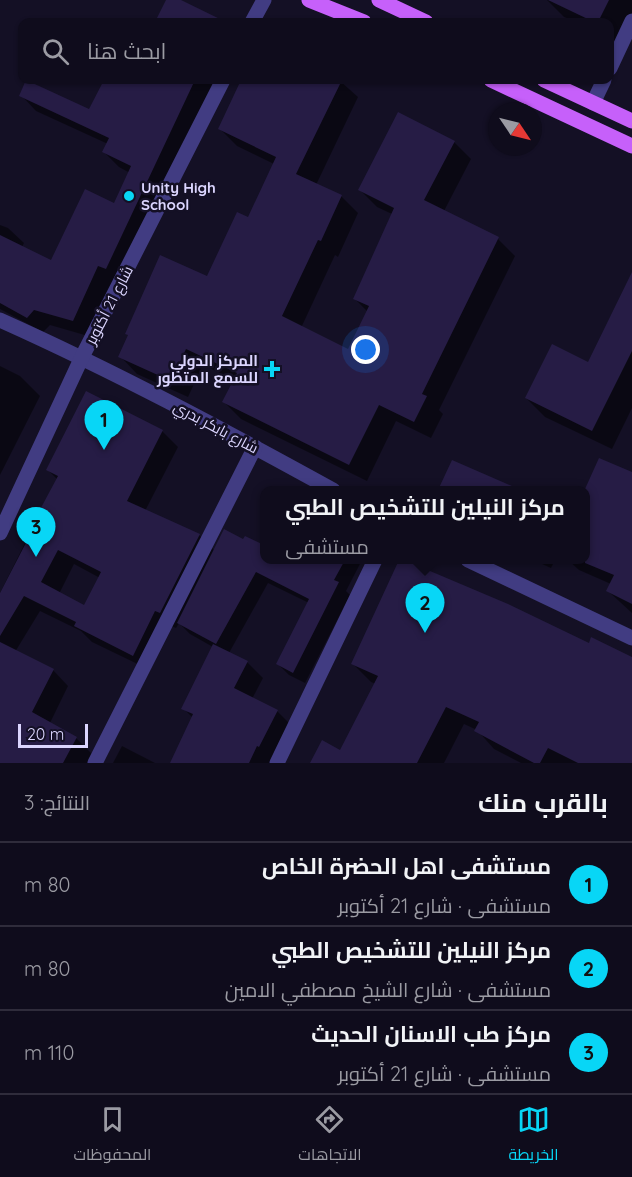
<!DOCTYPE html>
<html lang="ar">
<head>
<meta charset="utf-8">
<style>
	:root { --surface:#0f0c1c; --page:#1d1a29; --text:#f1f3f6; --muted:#9b9ba3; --line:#2f2c3b; --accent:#08d6f6 }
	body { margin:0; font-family:Quicksand,Cairo,sans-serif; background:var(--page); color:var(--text); direction:rtl }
	.compass { position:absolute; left:488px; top:102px; width:54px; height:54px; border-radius:50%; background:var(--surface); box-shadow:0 2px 4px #0004; rotate:125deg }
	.scale { position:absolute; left:18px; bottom:15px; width:70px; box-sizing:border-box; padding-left:6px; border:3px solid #dbd5fe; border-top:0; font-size:16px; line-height:21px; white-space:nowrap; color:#dbd5fe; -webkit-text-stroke:4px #141025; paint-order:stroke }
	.you { position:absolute; left:366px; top:350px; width:21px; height:21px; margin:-15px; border:4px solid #fff; border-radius:50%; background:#1a73e8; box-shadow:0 0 0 9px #1a73e833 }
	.badge { display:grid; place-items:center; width:39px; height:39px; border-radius:50%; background:var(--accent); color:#111; font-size:20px; font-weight:700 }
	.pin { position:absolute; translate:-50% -50px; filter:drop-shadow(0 2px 3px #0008) }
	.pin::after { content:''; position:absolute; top:32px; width:21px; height:18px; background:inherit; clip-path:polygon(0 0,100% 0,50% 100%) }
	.popup { position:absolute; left:260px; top:486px; width:330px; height:78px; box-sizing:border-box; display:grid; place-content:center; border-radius:12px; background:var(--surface); filter:drop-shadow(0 2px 4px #0005); font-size:20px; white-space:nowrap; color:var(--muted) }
	.popup b { font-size:22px; color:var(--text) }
	.popup::after { content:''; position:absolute; left:50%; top:100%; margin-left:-12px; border:12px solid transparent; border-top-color:var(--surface) }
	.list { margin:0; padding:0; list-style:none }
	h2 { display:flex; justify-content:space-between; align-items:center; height:78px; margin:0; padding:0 24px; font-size:26px }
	h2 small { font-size:20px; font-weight:400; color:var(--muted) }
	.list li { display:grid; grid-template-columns:39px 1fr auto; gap:18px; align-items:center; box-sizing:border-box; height:84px; padding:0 24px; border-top:2px solid var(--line) }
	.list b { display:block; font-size:22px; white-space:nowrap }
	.list p { margin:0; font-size:20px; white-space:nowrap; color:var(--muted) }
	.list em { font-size:20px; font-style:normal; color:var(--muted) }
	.icon { flex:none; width:33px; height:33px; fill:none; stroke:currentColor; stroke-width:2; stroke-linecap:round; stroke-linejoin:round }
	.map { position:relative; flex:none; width:632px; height:763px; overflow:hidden; direction:ltr }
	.search { position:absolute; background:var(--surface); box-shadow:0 2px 4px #0004; left:18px; right:18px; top:18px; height:66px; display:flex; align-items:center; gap:15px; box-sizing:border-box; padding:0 21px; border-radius:12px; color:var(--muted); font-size:22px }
	.sheet { height:330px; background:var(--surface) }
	nav { display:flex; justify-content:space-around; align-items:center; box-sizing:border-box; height:84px; border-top:2px solid var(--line); background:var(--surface); font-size:16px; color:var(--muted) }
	nav a { display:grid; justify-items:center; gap:3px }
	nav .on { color:var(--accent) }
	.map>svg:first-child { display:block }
</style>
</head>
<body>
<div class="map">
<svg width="632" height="763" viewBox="0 0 632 763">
	<rect width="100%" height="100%" fill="#141025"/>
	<g fill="#0007" fill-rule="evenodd">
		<polygon points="168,0 178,0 222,22 157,22"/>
		<polygon points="547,0 632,0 632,14 618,43 610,39 610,22 576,22 564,17"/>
		<polygon points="106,80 217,80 88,336 50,325 43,332 0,309 0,225 8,228 24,243 22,247 52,262 115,205 130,173 119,167 104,152 108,144 36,111 21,95 90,111"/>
		<polygon points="243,80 339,80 358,97 316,185 341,196 358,213 338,257 335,255 301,328 348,351 368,312 354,298 392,214 377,207 360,190 454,142 471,159 444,211 498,239 515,256 439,410 443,414 431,438 396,421 367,481 241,419 224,402 235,380 203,365 188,397 137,374 120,356 208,278 248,219 274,164 237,146 220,129"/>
		<polygon points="632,320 632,408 612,449 545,417 526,398 589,364"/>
		<polygon points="0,366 20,376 40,396 0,475"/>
		<path d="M162,431L178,447L145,511L199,535L215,551L244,541L246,538L264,547V560H362L346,591L350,595L305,683L289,675L278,664L309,603L268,583L229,653L247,662L263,678L252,699L277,711L293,727L272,763H171L193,718L183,708L213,647L190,634L179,623L176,628L171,626L150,670L92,642L81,631L40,611L15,652L53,670L68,686L50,723L76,738L92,754L87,763H0V593L57,479L48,470ZM74,564L100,578L85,607L59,594Z"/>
		<polygon points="452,462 498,482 506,490 440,490"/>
		<polygon points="632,474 632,613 608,591 611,584 579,570 568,560 586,560"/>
		<polygon points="400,560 507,606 589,645 632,658 632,763 521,763 494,749 477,730 464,724 444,763 311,763 341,752 376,684 371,682 353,664"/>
		<polygon points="533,560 555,560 551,568"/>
		<polygon points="122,746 155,763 113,763"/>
	</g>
	<g fill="#261c45" fill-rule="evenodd">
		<polygon points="166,0 181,0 226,22 155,22"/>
		<polygon points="548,0 609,0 598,22 594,22"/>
		<polygon points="26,80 89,109 104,80 195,80 106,269 98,266 73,321 34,310 27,318 0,303 0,235 51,260 85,189 114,203 131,166 102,152 109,138 19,96"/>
		<polygon points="241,80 342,80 296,174 342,195 321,241 318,240 282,316 348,349 369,306 353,299 394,208 358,190 398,112 455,141 424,200 499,237 422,394 427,396 414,422 379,405 349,465 222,402 237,373 186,349 171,381 118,357 128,335 125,334 160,255 207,276 237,212 248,217 276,157 218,129"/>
		<polygon points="632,272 632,351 592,431 525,398 552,344 588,362"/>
		<path d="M86,391L163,430L127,501L200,534L160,613L155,611L133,656L74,626L76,622L24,596L0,636V593L30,535L27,534L58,476L46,470ZM58,550L101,572L84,605L41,582Z"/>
		<polygon points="599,458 632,472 632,604 606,591 614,575 585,563 585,489"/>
		<polygon points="452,460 521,490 438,490"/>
		<polygon points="224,529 243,539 245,536 264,545 264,560 345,560 334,580 339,582 293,673 276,664 309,599 256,572 216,644 177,623"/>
		<polygon points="399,560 404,560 508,604 589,643 591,637 632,657 632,763 578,763 548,748 540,763 534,763 474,731 479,722 446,707 417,763 310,763 322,740 340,750 378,676 351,664"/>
		<polygon points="0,642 54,669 32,712 77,737 63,763 0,763"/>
		<polygon points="213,644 248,661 234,688 278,710 259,747 257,746 249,763 170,763 193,714 181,709"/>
	</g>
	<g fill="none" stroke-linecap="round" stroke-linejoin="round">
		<g stroke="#413c82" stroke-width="15">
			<polyline points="252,22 264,0"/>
			<polyline points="610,68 632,21"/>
			<polyline points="593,103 604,80"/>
			<path d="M0,320C114,371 224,430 333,490"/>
			<polyline points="0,533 82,357 223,80"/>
			<polyline points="468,560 632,638"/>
			<polyline points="95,763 255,447"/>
			<polyline points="277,763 375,560"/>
		</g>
		<g stroke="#c660fa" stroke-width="15">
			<polyline points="309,0 364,22"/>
			<polyline points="379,0 426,22"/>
			<polyline points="491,80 632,146"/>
			<polyline points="544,80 632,121"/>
		</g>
	</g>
	<g fill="#08d6f6" stroke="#141025" stroke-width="2">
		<circle cx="129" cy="196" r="6"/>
		<path d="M269 360h6v6h6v6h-6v6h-6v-6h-6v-6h6z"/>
	</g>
	<g text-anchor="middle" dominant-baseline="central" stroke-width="5" stroke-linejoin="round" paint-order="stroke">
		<g font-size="15" font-weight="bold" fill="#dbd5fe" stroke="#141025" text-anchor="start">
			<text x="141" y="187">Unity High<tspan x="141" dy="17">School</tspan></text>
			<text x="258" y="360" text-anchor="end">المركز الدولي<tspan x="258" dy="17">للسمع المتطور</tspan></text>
		</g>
		<g font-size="15" fill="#dbd5fe" stroke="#141025">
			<text transform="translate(109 305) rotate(-63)">شارع 21 أكتوبر</text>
			<text transform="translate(216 427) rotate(28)">شارع بابكر بدري</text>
		</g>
	</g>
</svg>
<svg class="compass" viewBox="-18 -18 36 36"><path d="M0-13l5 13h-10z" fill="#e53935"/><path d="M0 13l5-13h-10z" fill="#9b9ba3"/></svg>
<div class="scale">20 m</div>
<div class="you"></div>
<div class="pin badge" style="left:104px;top:450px">1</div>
<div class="pin badge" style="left:425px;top:633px">2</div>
<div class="popup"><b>مركز النيلين للتشخيص الطبي</b>مستشفى</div>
<div class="pin badge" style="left:36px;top:557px">3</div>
<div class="search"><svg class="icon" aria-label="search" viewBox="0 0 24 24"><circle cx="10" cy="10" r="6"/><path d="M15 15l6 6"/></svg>ابحث هنا</div>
</div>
<section class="sheet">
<h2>بالقرب منك<small>النتائج: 3</small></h2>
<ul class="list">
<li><span class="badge">1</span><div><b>مستشفى اهل الحضرة الخاص</b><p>مستشفى · شارع 21 أكتوبر</p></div><em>80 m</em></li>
<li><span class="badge">2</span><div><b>مركز النيلين للتشخيص الطبي</b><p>مستشفى · شارع الشيخ مصطفي الامين</p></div><em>80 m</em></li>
<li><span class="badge">3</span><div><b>مركز طب الاسنان الحديث</b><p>مستشفى · شارع 21 أكتوبر</p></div><em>110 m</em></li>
</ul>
</section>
<nav>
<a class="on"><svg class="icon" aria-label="map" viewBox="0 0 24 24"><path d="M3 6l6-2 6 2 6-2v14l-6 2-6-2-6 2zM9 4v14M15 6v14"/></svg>الخريطة</a>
<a><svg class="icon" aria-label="directions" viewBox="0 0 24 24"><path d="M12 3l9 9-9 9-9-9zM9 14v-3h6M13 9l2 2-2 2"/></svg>الاتجاهات</a>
<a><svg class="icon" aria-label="saved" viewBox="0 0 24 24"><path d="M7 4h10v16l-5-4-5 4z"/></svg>المحفوظات</a>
</nav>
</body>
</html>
